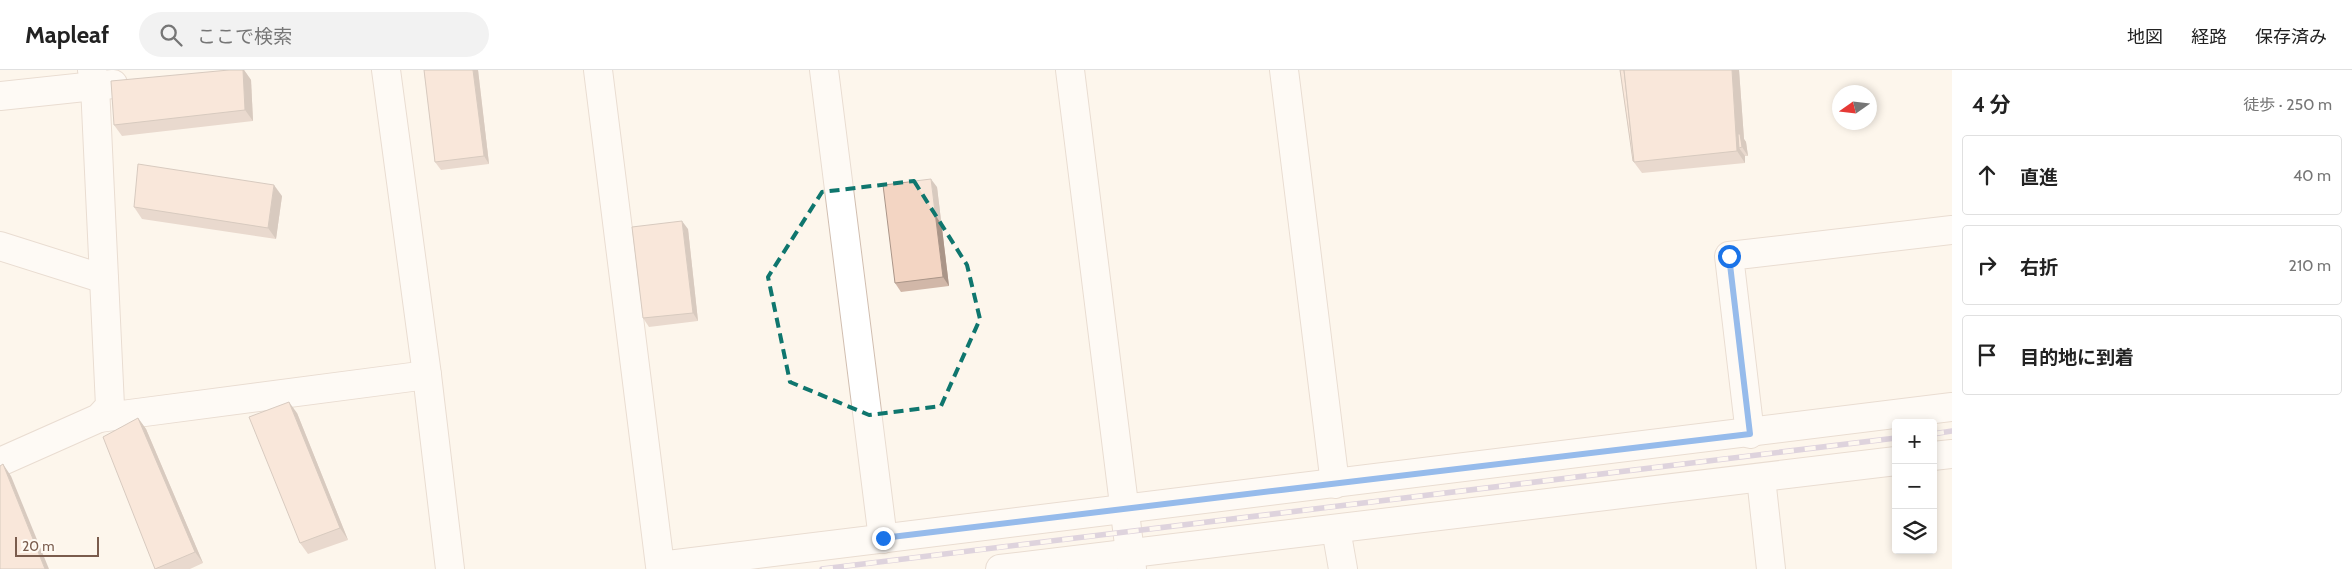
<!DOCTYPE html>
<html lang="ja">
<head>
<meta charset="utf-8">
<style>
	:root { --surface:#fff; --page:#f2f2f2; --text:#222; --muted:#767676; --line:#e0e0e0 }
	body { margin:0; font-family:Cabin,"Noto Sans JP",sans-serif; background:var(--page); color:var(--text) }
	.controls { position:absolute; right:15px; bottom:15px; display:grid; overflow:hidden; border-radius:5px; box-shadow:0 2px 8px #0003 }
	.controls button { width:45px; height:45px; display:grid; place-items:center; padding:0; border:0; border-bottom:1px solid var(--line); background:var(--surface); color:var(--text); font:25px sans-serif }
	.compass { position:absolute; left:1832px; top:15px; width:45px; height:45px; border-radius:50%; background:var(--surface); box-shadow:0 2px 8px #0003; rotate:256deg }
	.scale { position:absolute; left:15px; bottom:12px; width:84px; box-sizing:border-box; padding-left:5px; border:2px solid #7a5c4d; border-top:0; font-size:14px; line-height:18px; white-space:nowrap; color:#7a5c4d; -webkit-text-stroke:4px #fffaf3; paint-order:stroke }
	.stop { position:absolute; width:15px; height:15px; margin:-11px; border:4px solid #1a73e8; border-radius:50%; background:#fff }
	.stop.end { background:#1a73e8; border-color:#fff; box-shadow:0 1px 5px #0008 }
	.list { margin:0; padding:0; list-style:none }
	h2 { display:flex; justify-content:space-between; align-items:center; height:65px; margin:0; padding:0 20px; font-size:21px }
	h2 small { font-size:16px; font-weight:400; color:var(--muted) }
	.list li { display:grid; grid-template-columns:32px 1fr auto; gap:15px; align-items:center; box-sizing:border-box; height:80px; margin:0 10px 10px; padding:0 10px; border:1px solid var(--line); border-radius:5px }
	.list b { display:block; font-size:19px; white-space:nowrap }
	.list em { font-size:16px; font-style:normal; color:var(--muted) }
	.icon { flex:none; width:28px; height:28px; fill:none; stroke:currentColor; stroke-width:2; stroke-linecap:round; stroke-linejoin:round }
	.map { position:relative; flex:none; width:1952px; height:499px; overflow:hidden }
	header { display:flex; align-items:center; gap:30px; box-sizing:border-box; height:70px; padding:0 25px; background:var(--surface); border-bottom:1px solid var(--line) }
	header strong { font-size:24px }
	nav { display:flex; gap:28px; margin-inline-start:auto; font-size:18px }
	.search { width:350px; height:45px; background:var(--page); display:flex; align-items:center; gap:12px; box-sizing:border-box; padding:0 18px; border-radius:28px; color:var(--muted); font-size:19px }
	main { display:flex }
	aside { flex:1; background:var(--surface) }
	.map>svg:first-child { display:block }
</style>
</head>
<body>
<header>
<strong>Mapleaf</strong>
<div class="search"><svg class="icon" aria-label="search" viewBox="0 0 24 24"><circle cx="10" cy="10" r="6"/><path d="M15 15l6 6"/></svg>ここで検索</div>
<nav><a>地図</a><a>経路</a><a>保存済み</a></nav>
</header>
<main>
<div class="map">
<svg width="1952" height="499" viewBox="0 0 1952 499">
	<rect width="100%" height="100%" fill="#fdf6ec"/>
	<g fill="none" stroke-linecap="round" stroke-linejoin="round">
		<g stroke="#d1beb0" stroke-width="30">
			<g id="minor">
				<polyline points="386,0 427,305 450,499"/>
				<polyline points="598,0 660,496 1952,337"/>
				<polyline points="824,0 883,469"/>
				<polyline points="1070,0 1132,499"/>
				<polyline points="1284,0 1335,414"/>
				<polyline points="0,26 113,14"/>
				<polyline points="0,176 104,209"/>
				<polyline points="99,348 427,305"/>
				<polyline points="1750,364 1729,186 1952,160"/>
				<polyline points="1933,386 1952,384"/>
				<polyline points="0,392 99,348 110,336 95,16 92,0"/>
				<polyline points="1761,408 1771,499"/>
				<polyline points="1336,459 1343,499"/>
				<polyline points="1000,499 1896,391"/>
			</g>
		</g>
		<use href="#minor" stroke="#fff" stroke-width="28"/>
		<g stroke="#b9a8c9" stroke-width="5.5">
			<g id="rail">
				<polyline points="1933,364 1952,361"/>
				<polyline points="822,499 1896,368"/>
			</g>
		</g>
		<use href="#rail" stroke="#fffaf3" stroke-width="4" stroke-dasharray="11" stroke-linecap="butt"/>
	</g>
	<g fill="#d1b7a8">
		<polygon points="229,0 244,0 251,10 253,51 122,66 114,55"/>
		<polygon points="424,0 478,0 489,94 441,100 435,92"/>
		<polygon points="1620,0 1739,0 1744,69 1746,72 1748,86 1745,86 1745,93 1642,103 1633,91"/>
		<polygon points="937,117 949,216 901,222 895,213"/>
		<polygon points="282,126 276,169 142,149 134,137"/>
		<polygon points="688,159 698,251 649,257 643,248"/>
		<polygon points="297,343 348,470 308,484 300,473"/>
		<polygon points="138,348 146,359 203,493 190,499 155,499"/>
	</g>
	<g fill="#aa9588">
		<polygon points="243,0 244,0 251,10 253,51 245,40"/>
		<polygon points="473,0 478,0 489,94 484,86"/>
		<polygon points="1732,0 1739,0 1744,69 1746,72 1748,86 1742,77 1739,78 1745,86 1745,93 1737,81"/>
		<polygon points="931,109 937,117 949,216 943,207"/>
		<polygon points="274,115 282,126 276,169 268,158"/>
		<polygon points="682,151 688,159 698,251 693,243"/>
		<polygon points="289,332 297,343 348,470 340,458"/>
		<polygon points="138,348 146,359 203,493 195,482"/>
		<polygon points="3,394 11,406 49,499 45,499"/>
	</g>
	<g fill="#f3d5c3" stroke="#aa9588">
		<polygon points="229,0 243,0 245,40 114,55 111,11"/>
		<polygon points="424,0 473,0 484,86 435,92"/>
		<polygon points="1620,0 1624,0 1634,91 1633,91"/>
		<polygon points="1624,0 1732,0 1737,81 1634,92"/>
		<polygon points="1738,64 1740,64 1742,77 1739,78"/>
		<polygon points="138,94 274,115 268,158 134,137"/>
		<polygon points="931,109 943,207 895,213 883,115"/>
		<polygon points="682,151 693,243 643,248 632,157"/>
		<polygon points="289,332 340,458 300,473 249,347"/>
		<polygon points="138,348 195,482 155,499 103,367"/>
		<polygon points="3,394 45,499 0,499 0,396"/>
	</g>
	<g fill="none" stroke-linecap="round" stroke-linejoin="round">
		<path stroke="#1a73e8" stroke-width="6" d="M883,468C1172,435 1461,396 1750,364L1729,186"/>
	</g>
	<path d="M0 0H1952V499H0ZM914,111L967,195L980,249L941,336L869,345L790,312L768,207L822,122Z" fill="#fdf6ec" fill-opacity=".55" fill-rule="evenodd"/>
	<path fill="none" stroke="#0f766e" stroke-width="4" stroke-dasharray="10 6" stroke-linejoin="round" d="M914,111L967,195L980,249L941,336L869,345L790,312L768,207L822,122Z"/>
</svg>
<div class="controls">
<button>+</button>
<button>−</button>
<button><svg class="icon" aria-label="layers" viewBox="0 0 24 24"><path d="M12 4l9 5-9 5-9-5zM3 14l9 5 9-5"/></svg></button>
</div>
<svg class="compass" viewBox="-18 -18 36 36"><path d="M0-13l5 13h-10z" fill="#e53935"/><path d="M0 13l5-13h-10z" fill="#767676"/></svg>
<div class="scale">20 m</div>
<div class="stop" style="left:1729px;top:186px"></div>
<div class="stop end" style="left:883px;top:468px"></div>
</div>
<aside>
<h2>4 分<small>徒歩 · 250 m</small></h2>
<ul class="list">
<li><svg class="icon" aria-label="ahead" viewBox="0 0 24 24"><path d="M12 20V5M6 11l6-6 6 6"/></svg><div><b>直進</b></div><em>40 m</em></li>
<li><svg class="icon" aria-label="right" viewBox="0 0 24 24"><path d="M7 20v-9h11M14 6l5 5-5 5"/></svg><div><b>右折</b></div><em>210 m</em></li>
<li><svg class="icon" aria-label="arrive" viewBox="0 0 24 24"><path d="M6 21V4h12l-3 4 3 4H6"/></svg><div><b>目的地に到着</b></div></li>
</ul>
</aside>
</main>
</body>
</html>
